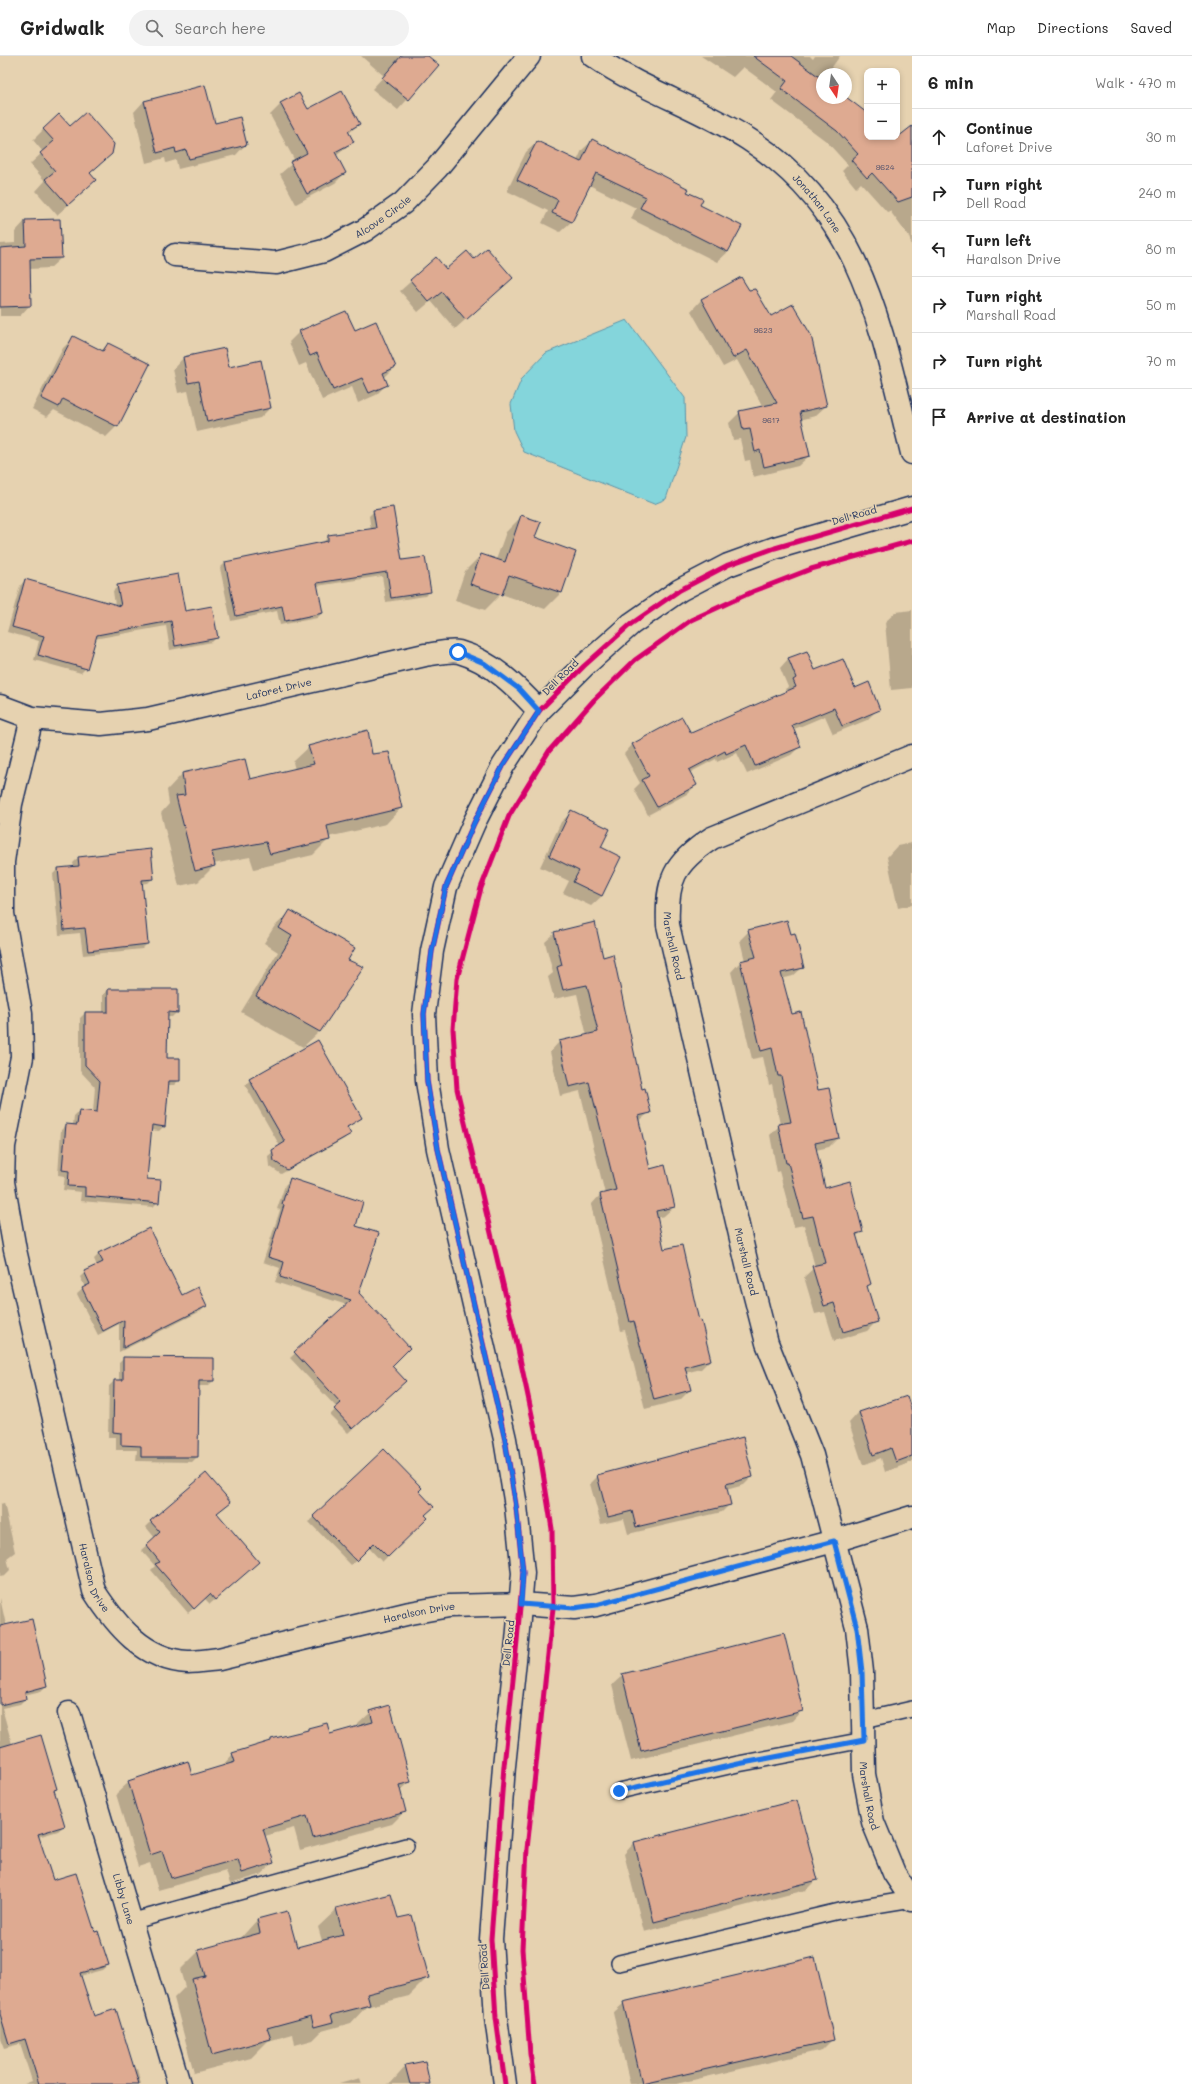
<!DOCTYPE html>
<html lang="en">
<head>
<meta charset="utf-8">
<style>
	:root { --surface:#fff; --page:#f2f2f2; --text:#222; --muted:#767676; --line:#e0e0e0 }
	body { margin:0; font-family:Mali,sans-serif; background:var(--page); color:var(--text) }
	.controls { position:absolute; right:12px; top:12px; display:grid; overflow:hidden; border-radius:8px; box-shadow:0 2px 6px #0003 }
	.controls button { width:36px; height:36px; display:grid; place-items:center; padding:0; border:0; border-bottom:1px solid var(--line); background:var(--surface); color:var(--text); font:20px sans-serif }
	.compass { position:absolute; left:816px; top:12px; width:36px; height:36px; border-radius:50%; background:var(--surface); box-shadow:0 2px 6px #0003; rotate:167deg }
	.stop { position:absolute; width:12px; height:12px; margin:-9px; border:3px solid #1a73e8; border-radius:50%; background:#fff }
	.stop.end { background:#1a73e8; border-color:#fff; box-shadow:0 1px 4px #0008 }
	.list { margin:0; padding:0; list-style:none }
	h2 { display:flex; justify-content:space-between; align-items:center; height:52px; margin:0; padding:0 16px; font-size:17px }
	h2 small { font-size:13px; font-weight:400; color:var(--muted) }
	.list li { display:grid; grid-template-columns:26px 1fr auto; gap:12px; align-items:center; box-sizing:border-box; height:56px; padding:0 16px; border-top:1px solid var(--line) }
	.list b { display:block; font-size:15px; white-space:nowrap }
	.list p { margin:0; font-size:13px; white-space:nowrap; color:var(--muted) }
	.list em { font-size:13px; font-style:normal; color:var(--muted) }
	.icon { flex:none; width:22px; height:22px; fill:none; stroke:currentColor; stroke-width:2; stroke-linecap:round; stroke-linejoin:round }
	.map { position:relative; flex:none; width:912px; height:2028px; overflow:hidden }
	header { display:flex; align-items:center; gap:24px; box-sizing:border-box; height:56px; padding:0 20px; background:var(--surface); border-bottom:1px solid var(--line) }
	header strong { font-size:19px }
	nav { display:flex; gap:22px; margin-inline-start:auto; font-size:14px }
	.search { width:280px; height:36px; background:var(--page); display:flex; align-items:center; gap:10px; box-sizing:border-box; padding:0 14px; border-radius:22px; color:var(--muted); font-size:15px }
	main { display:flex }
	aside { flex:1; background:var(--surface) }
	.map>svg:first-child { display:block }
</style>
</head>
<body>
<header>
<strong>Gridwalk</strong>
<div class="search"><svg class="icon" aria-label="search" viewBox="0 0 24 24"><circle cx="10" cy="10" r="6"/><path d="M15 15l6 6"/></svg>Search here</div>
<nav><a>Map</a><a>Directions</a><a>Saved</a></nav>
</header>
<main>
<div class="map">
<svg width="912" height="2028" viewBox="0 0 912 2028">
	<rect width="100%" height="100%" fill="#e6d2b0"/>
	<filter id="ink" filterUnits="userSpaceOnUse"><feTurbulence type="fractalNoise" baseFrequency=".025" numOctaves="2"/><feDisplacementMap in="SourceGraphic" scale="8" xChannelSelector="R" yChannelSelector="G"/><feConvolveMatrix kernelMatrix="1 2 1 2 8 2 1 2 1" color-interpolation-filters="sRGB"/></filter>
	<g filter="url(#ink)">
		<polygon fill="#84d5db" stroke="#5a93a9" points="627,264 685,342 686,381 666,443 654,448 524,396 514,375 511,348 522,322 546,297"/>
		<g fill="#0003">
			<polygon points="361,0 426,0 438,9 398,54 372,33 384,20"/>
			<polygon points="701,0 810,0 813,3 815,0 840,0 832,11 841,18 822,18 822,42 867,58 867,81 904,80 912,88 912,190 909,181 890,155 887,156 861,127 856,132 842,115 848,109 826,85 771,44 777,36 743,11 733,21"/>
			<polygon points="205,30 214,68 246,88 236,99 178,113 176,104 166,107 165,102 146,107 134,56 144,45"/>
			<polygon points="281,48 359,68 348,78 353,86 336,100 345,117 335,127 296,148 280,118 295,105 270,59"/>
			<polygon points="70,71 111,97 89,118 84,135 57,159 36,135 45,125 30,108 43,96 33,84 44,73"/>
			<polygon points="593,84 686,137 698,149 728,196 717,206 631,163 636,152 589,129 571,166 560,176 542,167 548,155 507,135 526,96 537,86 577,105 582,94"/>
			<polygon points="25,165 61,202 50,212 29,213 30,249 20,260 0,260 0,188 15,187 15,176"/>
			<polygon points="436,203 446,214 474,205 512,222 455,273 431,245 418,256 400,235"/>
			<polygon points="741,222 826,350 815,360 800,364 809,400 798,410 753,421 750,404 745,405 740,383 733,384 729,367 740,356 763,351 737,304 723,311 691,255 701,244"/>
			<polygon points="299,276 354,276 395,311 384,322 387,328 376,339 358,347 352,331 322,344 306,307 299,310 289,286"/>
			<polygon points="73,282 101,295 108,288 117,370 106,381 54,354 47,361 32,353 63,292"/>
			<polygon points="224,293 228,312 270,352 260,362 197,376 188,335 178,337 173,313 183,302"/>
			<polygon points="374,455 401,506 430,535 425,540 386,546 382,520 317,530 322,557 317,562 280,569 277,555 231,565 220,512 225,507 323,487 328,480 371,474 369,460"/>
			<polygon points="522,460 534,482 575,497 561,537 545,553 501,538 485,554 455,544 465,515 481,499 496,504 506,476"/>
			<polygon points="25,524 115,549 113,535 118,530 184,557 217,581 212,586 170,594 166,570 94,583 86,612 81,617 34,604 39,585 7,576 20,530"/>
			<polygon points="912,554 912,632 891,634 885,566 896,556"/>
			<polygon points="807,596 815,616 854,633 876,655 867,664 833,678 825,660 792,674 800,690 791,699 747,718 737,697 717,706 716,703 689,717 696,729 687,738 648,759 634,733 640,727 624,698 632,689 682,663 690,678 786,636 785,633 788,631 780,612 788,603"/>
			<polygon points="309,691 371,699 401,752 386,768 328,781 329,783 313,799 254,813 250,801 213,808 214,810 198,826 179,830 161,757 169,748 167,734 182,718 249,724 295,714 293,706"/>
			<polygon points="572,756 600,792 602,840 591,850 563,837 569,825 540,811 561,766"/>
			<polygon points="912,787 912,849 898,852 887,801 897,790"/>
			<polygon points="78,802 153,822 148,827 141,828 147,888 142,893 83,899 80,877 59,879 53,818 58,813 74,811 73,807"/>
			<polygon points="290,856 346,904 363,912 319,976 303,991 241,956 278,896 264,887 274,871"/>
			<polygon points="749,875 791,880 803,911 793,920 781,923 791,959 818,1035 838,1082 829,1091 816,1094 824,1133 862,1175 856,1181 870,1228 866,1232 877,1265 867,1275 834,1285 825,1256 815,1258 804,1221 815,1211 804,1169 794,1171 779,1115 777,1116 770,1079 780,1069 772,1028 769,1029 763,1001 752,1003 731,916 740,906 745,905 740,884"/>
			<polygon points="555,877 602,902 641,1034 650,1056 638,1066 650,1114 674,1151 664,1160 656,1162 664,1194 698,1266 710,1304 701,1313 685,1317 690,1334 680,1344 645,1353 625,1274 621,1275 591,1149 600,1139 605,1138 580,1035 560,1040 550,996 559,986 587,980 577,938 554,943 548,921 553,917 545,886"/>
			<polygon points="108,934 177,956 172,961 166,961 166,1003 179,1024 174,1029 168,1029 164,1070 159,1075 150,1074 146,1123 158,1146 153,1151 80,1145 81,1136 63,1134 65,1120 58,1119 61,1074 66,1069 73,1069 74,1060 79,1055 93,1056 95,1031 80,1015 80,962 85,957 103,957 103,939"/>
			<polygon points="250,1024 361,1062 347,1072 349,1078 344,1083 281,1118 269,1110 268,1100 280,1090 245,1029"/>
			<polygon points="290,1124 355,1170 358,1237 399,1330 348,1377 330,1359 337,1352 290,1302 347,1249 275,1226 280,1212 263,1206 280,1154 277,1153 285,1129"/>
			<polygon points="149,1173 182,1240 206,1250 201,1255 119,1296 119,1268 98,1279 77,1238 85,1231 80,1221 85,1216 97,1210 94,1203 99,1198"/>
			<polygon points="124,1302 213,1325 208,1330 198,1330 197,1401 192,1406 136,1405 137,1394 116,1394 116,1381 108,1381 109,1330 114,1325 119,1325 119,1307"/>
			<polygon points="859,1356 912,1359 912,1406 885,1416 881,1402 863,1409 849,1367"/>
			<polygon points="384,1394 418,1435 424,1459 427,1462 382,1506 369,1492 351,1509 309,1466"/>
			<polygon points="598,1420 752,1421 744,1429 726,1434 730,1448 722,1456 628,1478 624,1463 601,1468 590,1428"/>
			<polygon points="4,1447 15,1496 7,1502 10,1514 5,1519 0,1520 0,1448"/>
			<polygon points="225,1451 216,1458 258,1506 210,1548 205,1543 188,1557 151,1514 155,1510 141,1494 155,1482 146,1471 151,1466"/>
			<polygon points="0,1542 6,1569 46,1630 41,1635 24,1639 25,1643 20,1648 2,1652 12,1688 56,1733 53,1735 64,1770 58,1775 38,1781 52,1826 94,1877 108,1909 102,1914 80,1920 93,1962 134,2014 137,2013 141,2028 24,2028 32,2025 20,1988 4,1992 0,1982"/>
			<polygon points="623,1619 802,1654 792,1665 631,1705 612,1629"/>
			<polygon points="371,1656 410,1726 399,1736 404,1756 392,1768 300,1794 294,1772 265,1780 273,1807 260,1819 230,1828 226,1815 158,1834 150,1807 138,1811 116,1738 129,1726 191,1720 221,1711 233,1698 268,1687 271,1684 306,1675 308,1673 329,1679 359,1671 358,1668"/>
			<polygon points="634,1787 817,1823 806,1834 644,1876 624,1798"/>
			<polygon points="337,1853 397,1864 427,1922 409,1940 366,1951 351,1967 322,1975 313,1984 295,1989 293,1978 268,1985 251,2002 194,2017 174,1942 185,1931 180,1914 199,1895 239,1884 257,1864 286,1856 296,1892 322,1885 318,1871"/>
			<polygon points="624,1947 833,1983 822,1994 676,2028 630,2028 613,1957"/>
			<polygon points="406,2010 429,2028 386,2028 391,2027"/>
			<polygon points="360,2022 362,2028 339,2028"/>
		</g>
		<g fill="#deaa91" stroke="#1b2f5e">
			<polygon points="401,0 428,0 439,9 409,44 382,22"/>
			<polygon points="753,0 791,0 822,23 822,42 846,41 867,57 867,81 898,81 912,70 912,141 898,146 872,117 867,122 851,104 858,98 837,75 781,33 787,25"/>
			<polygon points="205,29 215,67 240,61 247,89 189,103 186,94 176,97 175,92 157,97 144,45"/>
			<polygon points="342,35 360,68 348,75 354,86 335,96 346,117 307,138 290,106 307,97 280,47 299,37 308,53"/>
			<polygon points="86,56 114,88 112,98 90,117 96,124 68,149 45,123 55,115 40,97 54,85 43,73 59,58 70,70"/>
			<polygon points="592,83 689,133 687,136 703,143 700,149 742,170 728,196 640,152 646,141 596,117 572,166 552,157 558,144 517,124 537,85 581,106"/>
			<polygon points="60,163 62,202 30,203 31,250 0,251 0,192 26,190 25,164"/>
			<polygon points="487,192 513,222 466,264 442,236 429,246 410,224 436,201 446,213 467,195 474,203"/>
			<polygon points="741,221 749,234 755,233 771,260 793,248 811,279 827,350 800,356 810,400 764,411 760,394 755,396 750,373 743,374 739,355 777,347 747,294 733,302 701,243"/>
			<polygon points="346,255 355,274 376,265 396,311 383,317 388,329 369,337 362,322 333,334 317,297 310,300 299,275"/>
			<polygon points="73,280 103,295 108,287 150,308 118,371 63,343 59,351 41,342"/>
			<polygon points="225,292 229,311 261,304 271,352 207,366 199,325 188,327 183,301"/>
			<polygon points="393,451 402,504 425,501 431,536 391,542 387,516 317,527 323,557 285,565 282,550 236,560 225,506 328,485 328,479 376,472 373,454"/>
			<polygon points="521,459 541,466 535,481 576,496 562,537 509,519 502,539 470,528 481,498 505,506"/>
			<polygon points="178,518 185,555 212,550 218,582 175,590 171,565 97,579 87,613 38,599 44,580 12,571 25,523 121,550 117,529"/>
			<polygon points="807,595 815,614 843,603 855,632 869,626 880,654 842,670 834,652 792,669 801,691 755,710 746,689 726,698 725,695 689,714 697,729 657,751 642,724 649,720 632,688 682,661 691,677 796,631 793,624 796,622 788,602"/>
			<polygon points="368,674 372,698 389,696 402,752 327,770 330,784 270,798 266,786 212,796 215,810 195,815 176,740 185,739 182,717 245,703 250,723 314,708 308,690"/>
			<polygon points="571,754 610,773 601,791 621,801 602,840 573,826 579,815 549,800"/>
			<polygon points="151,793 154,823 142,824 148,888 88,895 85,872 64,874 58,812 79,810 78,801"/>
			<polygon points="290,854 355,892 348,904 364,911 320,976 256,940 292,880 279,872"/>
			<polygon points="787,864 791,878 795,877 804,912 781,917 792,958 801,956 818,1034 829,1032 839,1082 815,1087 825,1132 850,1125 863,1176 856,1178 871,1228 867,1230 878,1266 843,1276 834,1247 824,1250 812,1210 825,1207 813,1160 803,1162 788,1107 786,1107 778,1068 791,1066 781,1020 778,1020 772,992 761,995 740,905 756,901 748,874"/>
			<polygon points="595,866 603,901 613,898 642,1033 645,1032 651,1057 638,1060 650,1113 665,1109 675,1151 656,1155 664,1193 682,1189 699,1265 701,1264 711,1304 685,1311 691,1334 654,1344 634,1265 630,1266 600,1138 616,1134 589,1026 569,1031 559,985 598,976 587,929 563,934 557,911 562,909 554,876"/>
			<polygon points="108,933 178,933 178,957 168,956 167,1002 180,1002 180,1025 169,1025 165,1071 152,1069 147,1123 161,1124 159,1147 85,1140 85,1131 68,1130 69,1115 62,1114 66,1068 77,1069 79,1054 97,1056 100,1025 85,1009 85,956 108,956"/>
			<polygon points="318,984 362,1062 347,1071 351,1078 287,1114 274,1105 272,1094 285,1086 249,1023"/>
			<polygon points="290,1122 363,1146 356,1170 379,1177 359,1237 410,1292 392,1310 406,1325 353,1373 334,1353 341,1347 294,1296 351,1244 280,1221 284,1206 268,1201 284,1149 282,1148"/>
			<polygon points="149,1172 182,1239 198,1231 207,1250 123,1292 124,1264 103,1275 82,1232 90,1228 84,1215 103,1206 98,1197"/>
			<polygon points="123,1301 214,1302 214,1325 199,1325 198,1401 141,1401 141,1390 121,1389 121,1377 113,1376 114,1324 123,1324"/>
			<polygon points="907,1340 912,1356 912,1400 896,1406 891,1392 873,1399 859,1356"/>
			<polygon points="743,1381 753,1421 726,1428 731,1449 636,1471 632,1455 608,1461 597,1419"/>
			<polygon points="384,1393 422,1432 419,1435 434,1451 425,1459 428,1462 388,1501 374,1487 356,1505 313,1460"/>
			<polygon points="206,1417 231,1446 217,1457 259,1506 215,1544 210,1538 194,1553 155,1508 160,1506 146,1489 160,1476 150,1465"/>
			<polygon points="32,1563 47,1630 25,1636 26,1643 0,1649 0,1570"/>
			<polygon points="784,1577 803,1655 641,1695 622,1618"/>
			<polygon points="390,1649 411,1726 399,1729 406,1756 313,1782 307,1760 263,1773 274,1807 242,1817 238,1803 171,1822 162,1795 150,1799 128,1725 188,1705 192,1719 235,1706 232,1697 271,1685 271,1683 308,1674 308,1672 327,1667 330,1678 373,1666 370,1655"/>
			<polygon points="41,1679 57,1733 54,1734 65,1770 38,1778 53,1824 76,1817 95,1876 98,1875 109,1909 80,1917 94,1960 116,1953 139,2028 39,2028 25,1983 9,1988 0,1958 0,1691"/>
			<polygon points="797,1744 818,1824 654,1866 634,1786"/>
			<polygon points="391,1838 398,1862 412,1859 429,1922 367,1938 370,1949 331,1959 333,1966 314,1971 311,1960 267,1972 271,1983 212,1999 192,1923 205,1920 198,1894 260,1877 257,1863 287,1855 297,1891 343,1879 336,1852"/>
			<polygon points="815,1901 834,1984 642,2028 623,1946"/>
			<polygon points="425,2005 430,2028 410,2028 405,2009"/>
		</g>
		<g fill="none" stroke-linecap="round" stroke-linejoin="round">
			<g stroke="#1b2f5e" stroke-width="18">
				<g id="lane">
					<polyline points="864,1664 912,1653"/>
					<polyline points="619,1735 738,1708 864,1684"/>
					<polyline points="130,1866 406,1790"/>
					<polyline points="619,1907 839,1855 912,1843"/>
				</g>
			</g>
			<g stroke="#1b2f5e" stroke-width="25">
				<g id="street">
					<path id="s1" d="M593,0C642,34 698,51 748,83C864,157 881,274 912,397"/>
					<path id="s2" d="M175,199L276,207L324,195L365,174L403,147L437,112L529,0"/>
					<path id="s3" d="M0,650L32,662L101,668L148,663L425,599C435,598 449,594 459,596C491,605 517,631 539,655"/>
					<path id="s4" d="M32,662L11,748L3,806V858L21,957L22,1001L4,1090L3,1126L15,1194L94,1535C116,1569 144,1604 188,1606C198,1606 209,1604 219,1603L410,1557L449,1550L521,1548L574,1552L596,1549L834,1485L912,1461"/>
					<path id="s5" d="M912,700L712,782C674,807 666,824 668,869L748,1213L767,1287L812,1399L857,1572L862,1616L864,1718L873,1766L894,1817L912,1844"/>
					<path id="s6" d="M69,1657L179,2028"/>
				</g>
			</g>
			<g stroke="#1b2f5e" stroke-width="25">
				<polyline id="secondary" points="505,2028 496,1962 491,1883 504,1710 517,1585 523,1517 516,1450 505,1383 438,1093 427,1025 424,958 432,895 446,831 474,767 503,710 539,655 584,610 631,568 680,534 728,509 775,492 912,452"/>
			</g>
			<use href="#lane" stroke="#e6d2b0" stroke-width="15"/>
			<use href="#street" stroke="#e6d2b0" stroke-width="22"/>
			<use href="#secondary" stroke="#e6d2b0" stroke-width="22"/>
			<g stroke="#e6d2b0" stroke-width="8">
				<g id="cycleway">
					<polyline points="505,2028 496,1962 491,1883 504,1710 517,1585 523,1517 516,1450 505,1383 438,1093 427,1025 424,958 432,895 446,831 474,767 503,710 539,655 584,610 631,568 680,534 728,509 775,492 912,452"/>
					<polyline points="535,2028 530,1998 522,1893 527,1793 553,1552 552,1473 539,1392 515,1279 457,1033 453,973 457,923 481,832 509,760 549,695 594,644 635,604 691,564 754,535 811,513 912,485"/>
				</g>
			</g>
			<use href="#cycleway" stroke="#d6006c" stroke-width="5"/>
		</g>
	</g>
	<g fill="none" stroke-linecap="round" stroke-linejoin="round" filter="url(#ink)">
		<polyline stroke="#1a73e8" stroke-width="5" points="458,596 484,607 519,633 539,655 503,710 474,767 446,831 432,895 424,958 427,1025 438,1093 505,1384 516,1450 523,1517 521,1548 574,1552 596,1549 834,1485 857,1572 862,1616 864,1684 738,1708 619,1735"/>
	</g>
	<g text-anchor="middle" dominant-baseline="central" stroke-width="3.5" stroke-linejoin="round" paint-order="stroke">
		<g font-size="8" fill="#4c4e6b">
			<text x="885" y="111">9624</text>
			<text x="763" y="274">9623</text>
			<text x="771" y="364">9617</text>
		</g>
		<g font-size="10" fill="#1b2f5e" stroke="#e6d2b0">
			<text stroke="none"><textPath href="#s1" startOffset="271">Jonathan Lane</textPath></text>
			<text stroke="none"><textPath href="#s2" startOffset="219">Alcove Circle</textPath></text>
			<text transform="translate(854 459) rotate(-16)">Dell Road</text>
			<text transform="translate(560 621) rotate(-45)">Dell Road</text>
			<text stroke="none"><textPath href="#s3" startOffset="285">Laforet Drive</textPath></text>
			<text stroke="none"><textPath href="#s5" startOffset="342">Marshall Road</textPath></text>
			<text stroke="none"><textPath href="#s5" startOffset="666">Marshall Road</textPath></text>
			<text stroke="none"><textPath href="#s4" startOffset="877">Haralson Drive</textPath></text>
			<text stroke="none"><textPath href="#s4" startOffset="1249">Haralson Drive</textPath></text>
			<text transform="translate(508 1587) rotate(-84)">Dell Road</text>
			<text stroke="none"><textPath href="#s5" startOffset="1218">Marshall Road</textPath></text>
			<text stroke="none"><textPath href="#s6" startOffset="194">Libby Lane</textPath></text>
			<text transform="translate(484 1911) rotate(-94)">Dell Road</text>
		</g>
	</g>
</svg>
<div class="controls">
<button>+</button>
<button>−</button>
</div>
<svg class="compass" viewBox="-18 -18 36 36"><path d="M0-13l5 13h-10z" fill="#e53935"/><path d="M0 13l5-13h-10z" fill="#767676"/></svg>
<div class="stop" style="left:458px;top:596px"></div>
<div class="stop end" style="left:619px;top:1735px"></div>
</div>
<aside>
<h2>6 min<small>Walk · 470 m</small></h2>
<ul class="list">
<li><svg class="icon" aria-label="ahead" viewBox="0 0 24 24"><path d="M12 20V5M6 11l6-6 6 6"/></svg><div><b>Continue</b><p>Laforet Drive</p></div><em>30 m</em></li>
<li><svg class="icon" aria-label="right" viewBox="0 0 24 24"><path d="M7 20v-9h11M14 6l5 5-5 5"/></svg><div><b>Turn right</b><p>Dell Road</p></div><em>240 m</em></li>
<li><svg class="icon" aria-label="left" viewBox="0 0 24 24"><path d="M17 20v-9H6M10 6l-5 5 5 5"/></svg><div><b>Turn left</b><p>Haralson Drive</p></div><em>80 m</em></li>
<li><svg class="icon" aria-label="right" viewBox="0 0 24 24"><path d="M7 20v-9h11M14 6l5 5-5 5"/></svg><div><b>Turn right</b><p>Marshall Road</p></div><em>50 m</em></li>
<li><svg class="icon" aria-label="right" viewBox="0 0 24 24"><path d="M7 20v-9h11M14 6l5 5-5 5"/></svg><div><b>Turn right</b></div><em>70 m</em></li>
<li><svg class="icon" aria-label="arrive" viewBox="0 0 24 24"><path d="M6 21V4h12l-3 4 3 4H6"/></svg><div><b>Arrive at destination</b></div></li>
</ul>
</aside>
</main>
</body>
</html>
